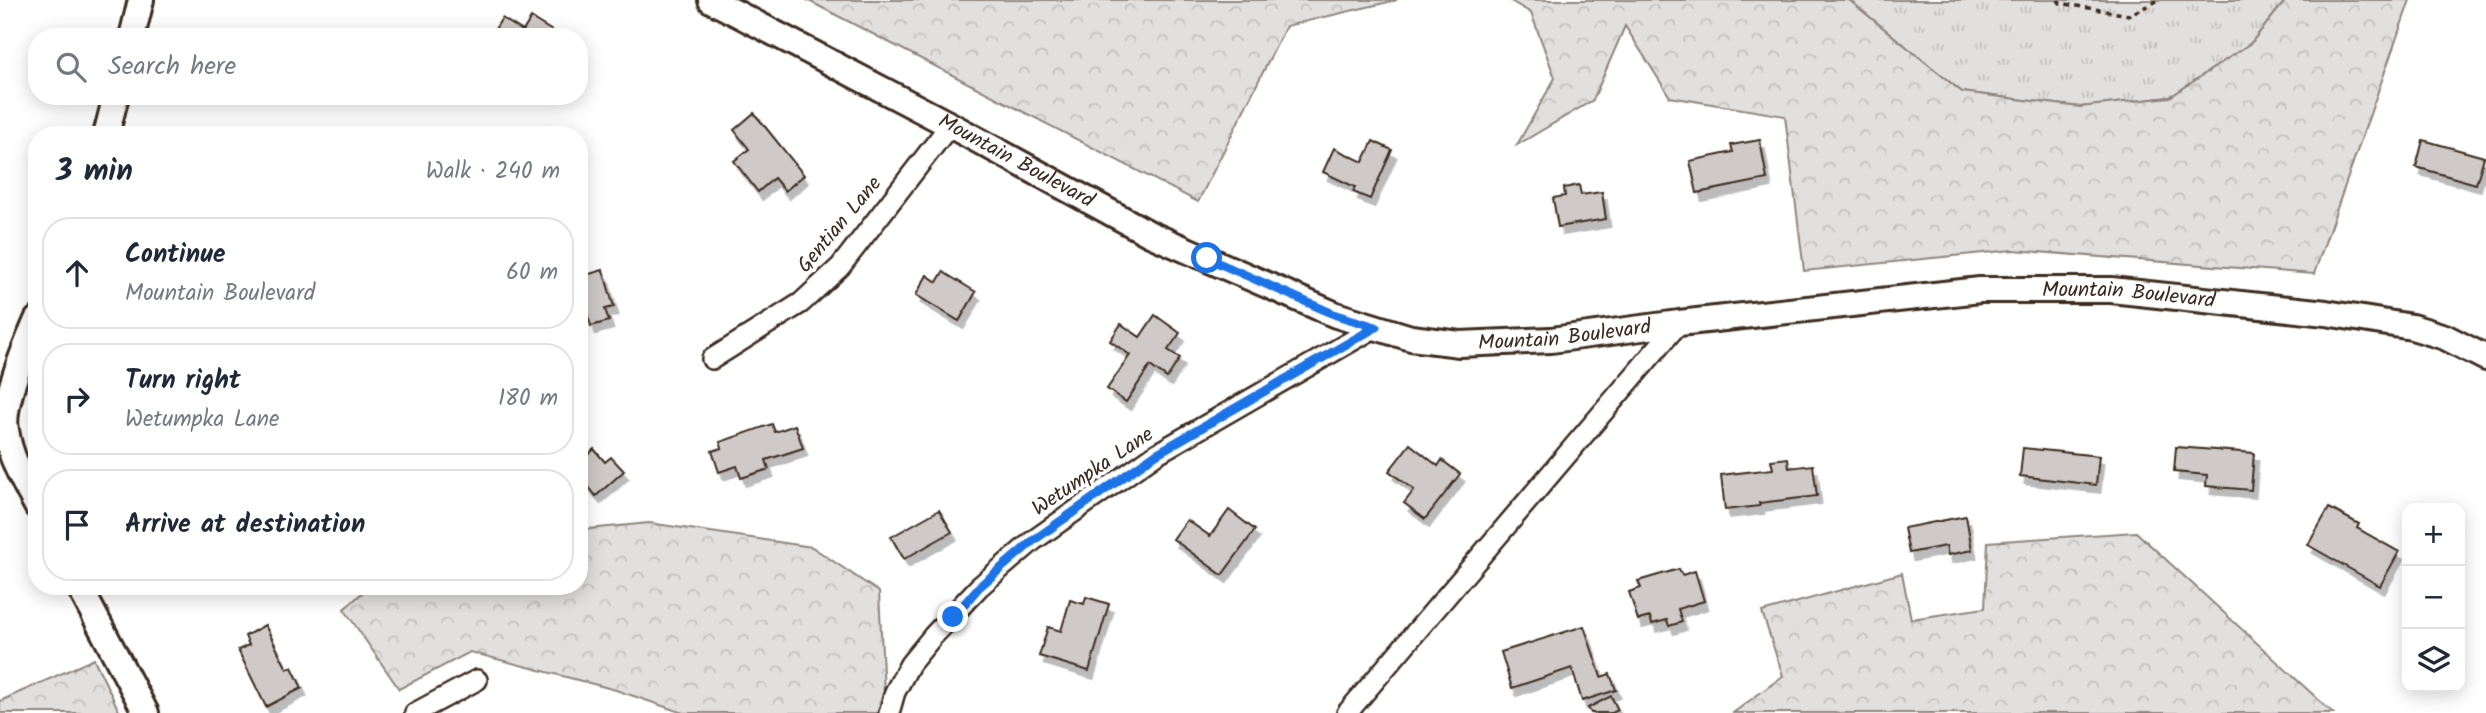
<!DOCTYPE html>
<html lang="en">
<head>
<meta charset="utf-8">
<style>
	:root { --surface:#fff; --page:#f2f2f3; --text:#1f2937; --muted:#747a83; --line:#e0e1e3 }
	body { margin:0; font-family:Kalam,sans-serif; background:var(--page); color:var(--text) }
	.controls { position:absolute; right:21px; bottom:21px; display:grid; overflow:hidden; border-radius:14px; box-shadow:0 4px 18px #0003 }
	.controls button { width:63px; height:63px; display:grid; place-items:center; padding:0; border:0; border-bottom:2px solid var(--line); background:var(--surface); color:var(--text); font:35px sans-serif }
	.stop { position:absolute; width:21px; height:21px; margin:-16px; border:5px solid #1a73e8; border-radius:50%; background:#fff }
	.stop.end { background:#1a73e8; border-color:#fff; box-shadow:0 2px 7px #0008 }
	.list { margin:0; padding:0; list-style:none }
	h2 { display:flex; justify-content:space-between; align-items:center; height:91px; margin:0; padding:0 28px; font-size:30px }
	h2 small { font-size:23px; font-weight:400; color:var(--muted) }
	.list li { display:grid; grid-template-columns:46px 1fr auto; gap:21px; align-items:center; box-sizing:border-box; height:112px; margin:0 14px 14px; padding:0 14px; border:2px solid var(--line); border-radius:28px }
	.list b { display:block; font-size:26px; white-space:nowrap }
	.list p { margin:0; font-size:23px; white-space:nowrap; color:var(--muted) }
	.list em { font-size:23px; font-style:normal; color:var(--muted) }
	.icon { flex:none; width:38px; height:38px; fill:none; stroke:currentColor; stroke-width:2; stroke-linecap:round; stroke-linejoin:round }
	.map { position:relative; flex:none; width:2486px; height:713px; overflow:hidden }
	.search { position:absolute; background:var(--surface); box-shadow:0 4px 18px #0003; left:28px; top:28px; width:560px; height:77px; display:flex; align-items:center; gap:18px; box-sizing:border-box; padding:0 24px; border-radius:28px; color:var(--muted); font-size:26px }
	.panel { position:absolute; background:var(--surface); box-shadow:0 4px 18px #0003; left:28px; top:126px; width:560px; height:469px; border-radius:28px }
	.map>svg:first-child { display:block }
</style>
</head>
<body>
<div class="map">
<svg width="2486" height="713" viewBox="0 0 2486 713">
	<defs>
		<pattern id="grass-tufts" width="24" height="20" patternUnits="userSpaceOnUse" patternTransform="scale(1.75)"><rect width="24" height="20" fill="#e2e0de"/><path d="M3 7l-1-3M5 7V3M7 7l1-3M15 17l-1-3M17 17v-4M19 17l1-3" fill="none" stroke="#c3c0be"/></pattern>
		<pattern id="forest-crowns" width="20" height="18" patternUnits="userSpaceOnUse" patternTransform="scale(1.75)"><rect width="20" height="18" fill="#e2e0de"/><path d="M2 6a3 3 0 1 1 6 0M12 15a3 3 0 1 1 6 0" fill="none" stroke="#c3c0be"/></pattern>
		<filter id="shadow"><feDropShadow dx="4.5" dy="8" stdDeviation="0" flood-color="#0004"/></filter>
	</defs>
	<rect width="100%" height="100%" fill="#fff"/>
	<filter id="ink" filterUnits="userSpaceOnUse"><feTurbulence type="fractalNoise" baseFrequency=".0143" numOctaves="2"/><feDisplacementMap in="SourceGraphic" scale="14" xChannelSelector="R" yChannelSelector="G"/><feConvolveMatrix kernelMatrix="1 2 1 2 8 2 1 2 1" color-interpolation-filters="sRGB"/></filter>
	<g filter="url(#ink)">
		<polygon fill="url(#grass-tufts)" stroke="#8e857e" stroke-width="2" points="1849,0 2286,0 2251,43 2170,97 2080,107 1962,92"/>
		<g fill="url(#forest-crowns)" stroke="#8e857e" stroke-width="2">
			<polygon points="807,0 1397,0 1286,26 1198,202"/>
			<polygon points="1509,0 1849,0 1962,92 2080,107 2170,97 2251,43 2286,0 2410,0 2314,274 2013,250 1804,271 1785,116 1670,97 1625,26 1593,100 1517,145 1555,78 1531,13"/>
			<polygon points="649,523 812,547 879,592 885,713 683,713 616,690 470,652 399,689 344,609 370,586 579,586 579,530"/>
			<polygon points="2136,532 2333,713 1733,713 1783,676 1762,612 1902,573 1911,619 1985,608 1988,542"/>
			<polygon points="94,659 120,713 0,713 0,701"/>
		</g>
		<g fill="#cfcac7" stroke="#3b2a1e" stroke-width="2" filter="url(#shadow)">
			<polygon points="502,18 523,31 531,18 562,37 490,37"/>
			<polygon points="754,113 804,175 785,191 774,178 758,192 734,161 749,149 734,130"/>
			<polygon points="1760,140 1767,179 1697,193 1690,161 1733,152 1731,145"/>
			<polygon points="2423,140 2484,157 2476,184 2416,167"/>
			<polygon points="1373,141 1392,150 1370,199 1353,192 1355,187 1323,172 1334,148 1363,162"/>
			<polygon points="1579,185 1581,195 1602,192 1606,219 1558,227 1553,198 1565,196 1564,188"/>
			<polygon points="603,270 614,307 605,309 609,321 591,326 579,287 579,277"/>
			<polygon points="943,272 976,292 959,321 916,295 927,275 937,282"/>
			<polygon points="1155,315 1180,333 1168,350 1180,358 1167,378 1150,366 1126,402 1107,389 1130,355 1110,341 1121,324 1140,337"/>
			<polygon points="772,424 775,432 795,425 803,448 766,460 769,469 741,478 737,466 719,472 712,451 722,448 720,442"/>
			<polygon points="579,443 589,454 594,449 605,462 611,457 624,471 596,496 584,481 579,485"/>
			<polygon points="1410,444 1438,466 1442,460 1460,474 1425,519 1404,503 1414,490 1389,471"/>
			<polygon points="2176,447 2254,453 2251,490 2206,486 2207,475 2174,472"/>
			<polygon points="2023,448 2099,456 2096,485 2020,476"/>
			<polygon points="1788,458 1789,468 1813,465 1817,496 1759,503 1760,506 1725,510 1721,475 1773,469 1771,460"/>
			<polygon points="2329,508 2359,524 2357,528 2399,552 2380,586 2308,545"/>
			<polygon points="939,510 952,532 904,559 891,537"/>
			<polygon points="1229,510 1255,530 1222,575 1173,539 1187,520 1210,536"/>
			<polygon points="1966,516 1972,550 1948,555 1946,546 1909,553 1904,528"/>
			<polygon points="1679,569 1682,575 1695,571 1704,601 1678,609 1682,622 1669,626 1667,620 1652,624 1650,617 1638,620 1629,592 1641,588 1638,581"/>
			<polygon points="1086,597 1109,604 1089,671 1039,656 1048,627 1061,631 1070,600 1084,604"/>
			<polygon points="265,625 287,669 292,667 302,688 266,707 238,650 249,645 245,636"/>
			<polygon points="1584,626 1601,677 1610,674 1616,690 1582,701 1572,668 1512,688 1501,652"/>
			<polygon points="1611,696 1618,710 1612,713 1591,713 1588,708"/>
		</g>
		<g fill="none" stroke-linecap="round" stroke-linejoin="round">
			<g stroke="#3b2a1e" stroke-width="24">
				<g id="minor">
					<polyline points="712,359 801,303 840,267 950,125"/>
					<polyline points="415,713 477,680"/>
					<polyline points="889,713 895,692 910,664 933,636 979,587 1034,540 1156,454 1376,327"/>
					<polyline points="1347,713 1679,323"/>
				</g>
			</g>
			<g stroke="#3b2a1e" stroke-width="30">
				<g id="tertiary">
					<path id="s1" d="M711,0L950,125L1150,234L1336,315L1411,338L1460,344L1551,340L1679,323L1980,290H2111L2326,313L2412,327L2445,337L2486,358"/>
					<polyline points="132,37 141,0"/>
					<polyline points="106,135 116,96"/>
					<path d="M37,320C26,345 1,405 6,430C10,458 24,482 37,506"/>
					<polyline points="79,586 146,713"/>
				</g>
			</g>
			<polyline stroke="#3b2a1e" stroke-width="3.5" stroke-dasharray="5 5" stroke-linecap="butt" points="2058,0 2060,3 2129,15 2159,0"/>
			<use href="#minor" stroke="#fff" stroke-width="19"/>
			<use href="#tertiary" stroke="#fff" stroke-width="24"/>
		</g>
	</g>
	<g fill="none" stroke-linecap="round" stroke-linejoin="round" filter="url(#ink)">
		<polyline stroke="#1a73e8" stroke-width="9" points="953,617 979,587 1034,540 1156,454 1376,327 1336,315 1207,258"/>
	</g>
	<g text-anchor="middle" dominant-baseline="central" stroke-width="7" stroke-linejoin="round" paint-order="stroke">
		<g font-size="21" fill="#3b2a1e" stroke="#fff">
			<text stroke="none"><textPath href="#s1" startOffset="345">Mountain Boulevard</textPath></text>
			<text transform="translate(840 225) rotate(-50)">Gentian Lane</text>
			<text stroke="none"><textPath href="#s1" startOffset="1500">Mountain Boulevard</textPath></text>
			<text stroke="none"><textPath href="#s1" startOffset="933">Mountain Boulevard</textPath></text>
			<text transform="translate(1093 472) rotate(-34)">Wetumpka Lane</text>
		</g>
	</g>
</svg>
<div class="controls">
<button>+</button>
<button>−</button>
<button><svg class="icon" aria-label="layers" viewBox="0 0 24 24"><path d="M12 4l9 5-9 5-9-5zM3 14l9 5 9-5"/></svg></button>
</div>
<div class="stop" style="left:1207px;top:258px"></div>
<div class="stop end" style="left:953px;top:617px"></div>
<div class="search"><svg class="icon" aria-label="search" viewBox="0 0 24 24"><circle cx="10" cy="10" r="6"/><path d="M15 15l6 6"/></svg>Search here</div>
<section class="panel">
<h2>3 min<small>Walk · 240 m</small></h2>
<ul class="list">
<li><svg class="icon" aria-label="ahead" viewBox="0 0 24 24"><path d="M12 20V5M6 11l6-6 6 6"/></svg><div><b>Continue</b><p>Mountain Boulevard</p></div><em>60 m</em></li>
<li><svg class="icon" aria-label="right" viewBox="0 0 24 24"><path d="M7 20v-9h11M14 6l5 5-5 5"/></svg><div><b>Turn right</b><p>Wetumpka Lane</p></div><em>180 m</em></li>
<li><svg class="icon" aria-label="arrive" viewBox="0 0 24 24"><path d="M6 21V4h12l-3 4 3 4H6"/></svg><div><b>Arrive at destination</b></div></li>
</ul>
</section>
</div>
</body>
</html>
